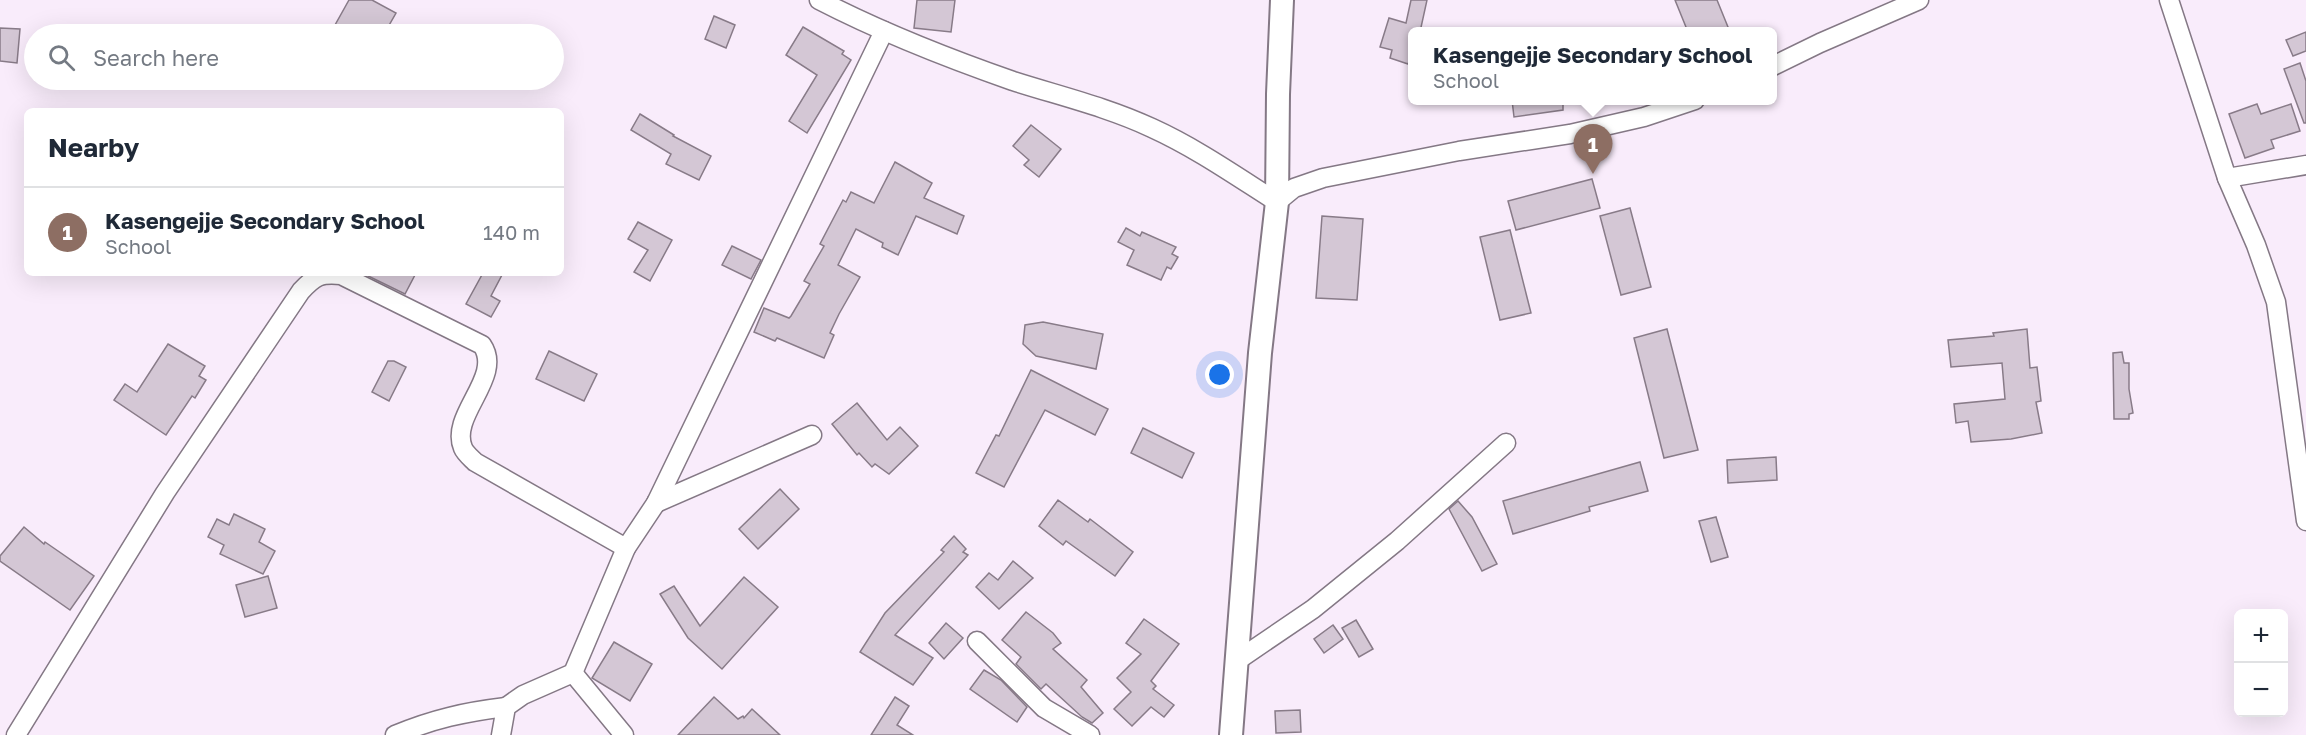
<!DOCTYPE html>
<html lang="en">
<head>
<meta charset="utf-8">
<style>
	:root { --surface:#fff; --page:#f2f2f3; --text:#1f2937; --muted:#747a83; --line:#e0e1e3; --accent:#006694 }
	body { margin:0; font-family:"Golos Text",sans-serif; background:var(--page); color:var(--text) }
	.controls { position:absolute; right:18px; bottom:18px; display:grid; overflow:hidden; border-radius:9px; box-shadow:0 6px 24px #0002 }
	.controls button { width:54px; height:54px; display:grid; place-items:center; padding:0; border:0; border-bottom:2px solid var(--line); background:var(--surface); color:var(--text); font:30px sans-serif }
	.you { position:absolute; left:1220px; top:375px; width:21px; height:21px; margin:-15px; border:4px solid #fff; border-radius:50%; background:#1a73e8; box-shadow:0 0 0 9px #1a73e833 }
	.badge { display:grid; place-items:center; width:39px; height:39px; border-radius:50%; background:var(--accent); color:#fff; font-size:20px; font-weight:700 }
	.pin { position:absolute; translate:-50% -50px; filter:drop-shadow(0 2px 3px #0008) }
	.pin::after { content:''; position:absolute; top:32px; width:21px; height:18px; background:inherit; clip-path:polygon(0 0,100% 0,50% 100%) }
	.popup { position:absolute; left:1408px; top:27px; width:369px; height:78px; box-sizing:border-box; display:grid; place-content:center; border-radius:9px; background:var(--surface); filter:drop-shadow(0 2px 4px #0005); font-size:20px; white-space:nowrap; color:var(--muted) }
	.popup b { font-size:22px; color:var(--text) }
	.popup::after { content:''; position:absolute; left:50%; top:100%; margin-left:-12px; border:12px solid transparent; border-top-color:var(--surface) }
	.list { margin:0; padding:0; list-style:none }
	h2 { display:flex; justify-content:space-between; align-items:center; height:78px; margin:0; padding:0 24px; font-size:26px }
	h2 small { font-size:20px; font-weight:400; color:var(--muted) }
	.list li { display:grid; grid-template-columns:39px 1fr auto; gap:18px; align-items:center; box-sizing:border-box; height:90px; padding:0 24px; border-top:2px solid var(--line) }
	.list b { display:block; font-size:22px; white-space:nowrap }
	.list p { margin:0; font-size:20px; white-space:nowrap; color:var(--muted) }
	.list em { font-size:20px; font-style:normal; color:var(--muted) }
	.icon { flex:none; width:33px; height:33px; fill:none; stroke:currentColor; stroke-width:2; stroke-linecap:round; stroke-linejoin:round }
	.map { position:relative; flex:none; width:2306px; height:735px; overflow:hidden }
	.search { position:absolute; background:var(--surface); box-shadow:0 6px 24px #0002; left:24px; top:24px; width:540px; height:66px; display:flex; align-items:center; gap:15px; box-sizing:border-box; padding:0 21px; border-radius:33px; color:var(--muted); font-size:22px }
	.panel { position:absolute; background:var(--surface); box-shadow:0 6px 24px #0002; left:24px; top:108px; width:540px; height:168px; border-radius:9px }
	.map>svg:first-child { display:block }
</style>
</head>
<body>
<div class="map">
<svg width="2306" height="735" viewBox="0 0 2306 735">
	<rect width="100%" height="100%" fill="#f9ecfb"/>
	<g fill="#d4c7d5" stroke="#887b88" stroke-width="1.5">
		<polygon points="349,0 372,0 396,13 384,34 330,34"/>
		<polygon points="917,0 955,0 951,32 914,28"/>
		<polygon points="1411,0 1427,0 1420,32 1413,32 1413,60 1410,59 1408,64 1390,58 1392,50 1380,47 1389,18 1406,23"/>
		<polygon points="1675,0 1717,0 1730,32 1688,32"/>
		<polygon points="714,16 735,25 726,48 705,39"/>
		<polygon points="803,27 844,51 842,54 851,60 807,133 789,121 817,75 786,55"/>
		<polygon points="0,28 20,29 17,63 0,61"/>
		<polygon points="2306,32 2306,51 2293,56 2286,40"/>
		<polygon points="2300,63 2306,81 2306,123 2304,123 2284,69"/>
		<polygon points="1512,100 1563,100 1563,110 1514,117"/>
		<polygon points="2257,104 2261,114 2291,104 2300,131 2271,140 2274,148 2245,158 2229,114"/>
		<polygon points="640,114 674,135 673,136 711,156 699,180 666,164 671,154 631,130"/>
		<polygon points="1031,125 1061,149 1039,177 1024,165 1029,160 1013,146"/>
		<polygon points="895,162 932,183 924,198 964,216 957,234 916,216 898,255 882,247 883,243 856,229 838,265 860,277 839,314 830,333 834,335 824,358 777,338 775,341 754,332 764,308 789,318 791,316 810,284 804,281 824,246 820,244 843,200 846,202 851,192 874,203"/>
		<polygon points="1592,179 1600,208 1516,230 1508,201"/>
		<polygon points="1630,208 1651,287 1621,295 1600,216"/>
		<polygon points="1322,216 1363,219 1357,300 1316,298"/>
		<polygon points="638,222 672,240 650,281 634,272 648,250 628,239"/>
		<polygon points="1126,228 1140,236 1142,232 1176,247 1172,254 1178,257 1171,269 1167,267 1161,280 1127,265 1134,250 1118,242"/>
		<polygon points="1510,230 1531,313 1500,320 1480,237"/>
		<polygon points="732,246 761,260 751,279 722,265"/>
		<polygon points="362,273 416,273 405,294"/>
		<polygon points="483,273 503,273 491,296 500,301 491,317 466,304"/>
		<polygon points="1043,322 1103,334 1096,369 1036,356 1023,344 1025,325"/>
		<polygon points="1667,329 1698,450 1664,458 1634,338"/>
		<polygon points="2027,329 2030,368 2037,367 2041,401 2036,402 2042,433 2011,439 1971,442 1968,421 1956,423 1954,404 2005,399 2002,363 1951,367 1948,340 1994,336 1993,333"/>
		<polygon points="168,344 205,366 199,376 206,380 195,398 192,396 166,435 114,400 125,384 137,392"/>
		<polygon points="549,351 597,374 584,401 536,379"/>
		<polygon points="2122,352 2124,363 2129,363 2129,389 2133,413 2129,414 2129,419 2114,419 2113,353"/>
		<polygon points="388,361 394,361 406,367 389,401 372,392"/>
		<polygon points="1031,370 1108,409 1095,435 1045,410 1004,487 976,473 996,435 999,436"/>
		<polygon points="857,403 887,440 900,427 918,446 889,474 875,464 872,467 859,453 857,455 832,424"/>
		<polygon points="1143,428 1194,453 1182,478 1131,453"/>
		<polygon points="1776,457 1777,480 1728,483 1727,460"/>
		<polygon points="1640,462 1648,491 1589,507 1590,511 1513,534 1503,501"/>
		<polygon points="780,489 799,509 758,549 739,529"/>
		<polygon points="1058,500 1088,522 1090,519 1133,552 1115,576 1066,541 1063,545 1039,526"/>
		<polygon points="1458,501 1472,517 1497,564 1482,571 1449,509"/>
		<polygon points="234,514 265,529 259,542 275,551 263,574 220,554 224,545 208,537 217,519 229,525"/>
		<polygon points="1716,517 1728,557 1711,562 1699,521"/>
		<polygon points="24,527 44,544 45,542 94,576 70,610 0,561 0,556"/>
		<polygon points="954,536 966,549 963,552 968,555 895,635 933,658 913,685 860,652 885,613 944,552 941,550"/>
		<polygon points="1013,561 1033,578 999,609 976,587 989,573 998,580"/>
		<polygon points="268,576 277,608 245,617 236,585"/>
		<polygon points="744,577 778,607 722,669 688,638 660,594 674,586 700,626"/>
		<polygon points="1026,612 1053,633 1061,643 1053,649 1087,680 1081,687 1103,713 1092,723 1082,717 1046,684 1041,689 1016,664 1021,657 1002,640"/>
		<polygon points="1144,619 1179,644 1151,681 1156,686 1153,689 1174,705 1164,717 1151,707 1132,726 1114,709 1131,692 1117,678 1141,654 1126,643"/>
		<polygon points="1356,620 1373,649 1359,657 1342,628"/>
		<polygon points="946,623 963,638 944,659 929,643"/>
		<polygon points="1333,625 1343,639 1324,653 1314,639"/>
		<polygon points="614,642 652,664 630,701 592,678"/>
		<polygon points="984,670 1001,680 1027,707 1017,722 970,689"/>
		<polygon points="714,697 738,719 743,716 744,718 752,709 780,735 678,735"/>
		<polygon points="895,697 909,706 897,725 913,735 871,735"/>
		<polygon points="1300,710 1301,732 1276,733 1275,711"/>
	</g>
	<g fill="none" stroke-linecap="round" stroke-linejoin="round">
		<g stroke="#847885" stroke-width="21">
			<g id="minor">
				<path d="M819,0C881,32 947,58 1013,81C1060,96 1107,107 1152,128C1196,148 1236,176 1277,202L1294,188L1323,178L1459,151L1570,134L1644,117L1695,100"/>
				<polyline points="2169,0 2227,178 2256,245 2276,302 2306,521"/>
				<polyline points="1773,66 1820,43 1919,0"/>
				<polyline points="2227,178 2306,165"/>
				<polyline points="656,503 812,435"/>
				<polyline points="977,641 1044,708 1090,735"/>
				<polyline points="1238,660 1313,609 1397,541 1506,443"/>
				<polyline points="573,673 624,735"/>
				<path d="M16,735L165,493L301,291C315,276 320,273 341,275L482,345C504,377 449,415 463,448C465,453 471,458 475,462L626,548"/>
				<path d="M395,735C433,719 465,712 506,707"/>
				<polyline points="501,735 506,707 523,695 573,673 626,548 656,503 884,31"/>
			</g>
		</g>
		<g stroke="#847885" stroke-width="26">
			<polyline id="tertiary" points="1231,735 1260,353 1277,202 1278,94 1282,0"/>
		</g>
		<use href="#minor" stroke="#fff" stroke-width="18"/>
		<use href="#tertiary" stroke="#fff" stroke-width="22"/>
	</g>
</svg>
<div class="controls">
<button>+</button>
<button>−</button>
</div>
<div class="you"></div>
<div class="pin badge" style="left:1593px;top:174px;background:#8d6e63">1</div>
<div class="popup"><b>Kasengejje Secondary School</b>School</div>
<div class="search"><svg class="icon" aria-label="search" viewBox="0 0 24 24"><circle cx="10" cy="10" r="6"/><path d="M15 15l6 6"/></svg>Search here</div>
<section class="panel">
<h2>Nearby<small></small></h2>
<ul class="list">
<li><span class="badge" style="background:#8d6e63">1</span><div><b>Kasengejje Secondary School</b><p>School</p></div><em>140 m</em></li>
</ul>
</section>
</div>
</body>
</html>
